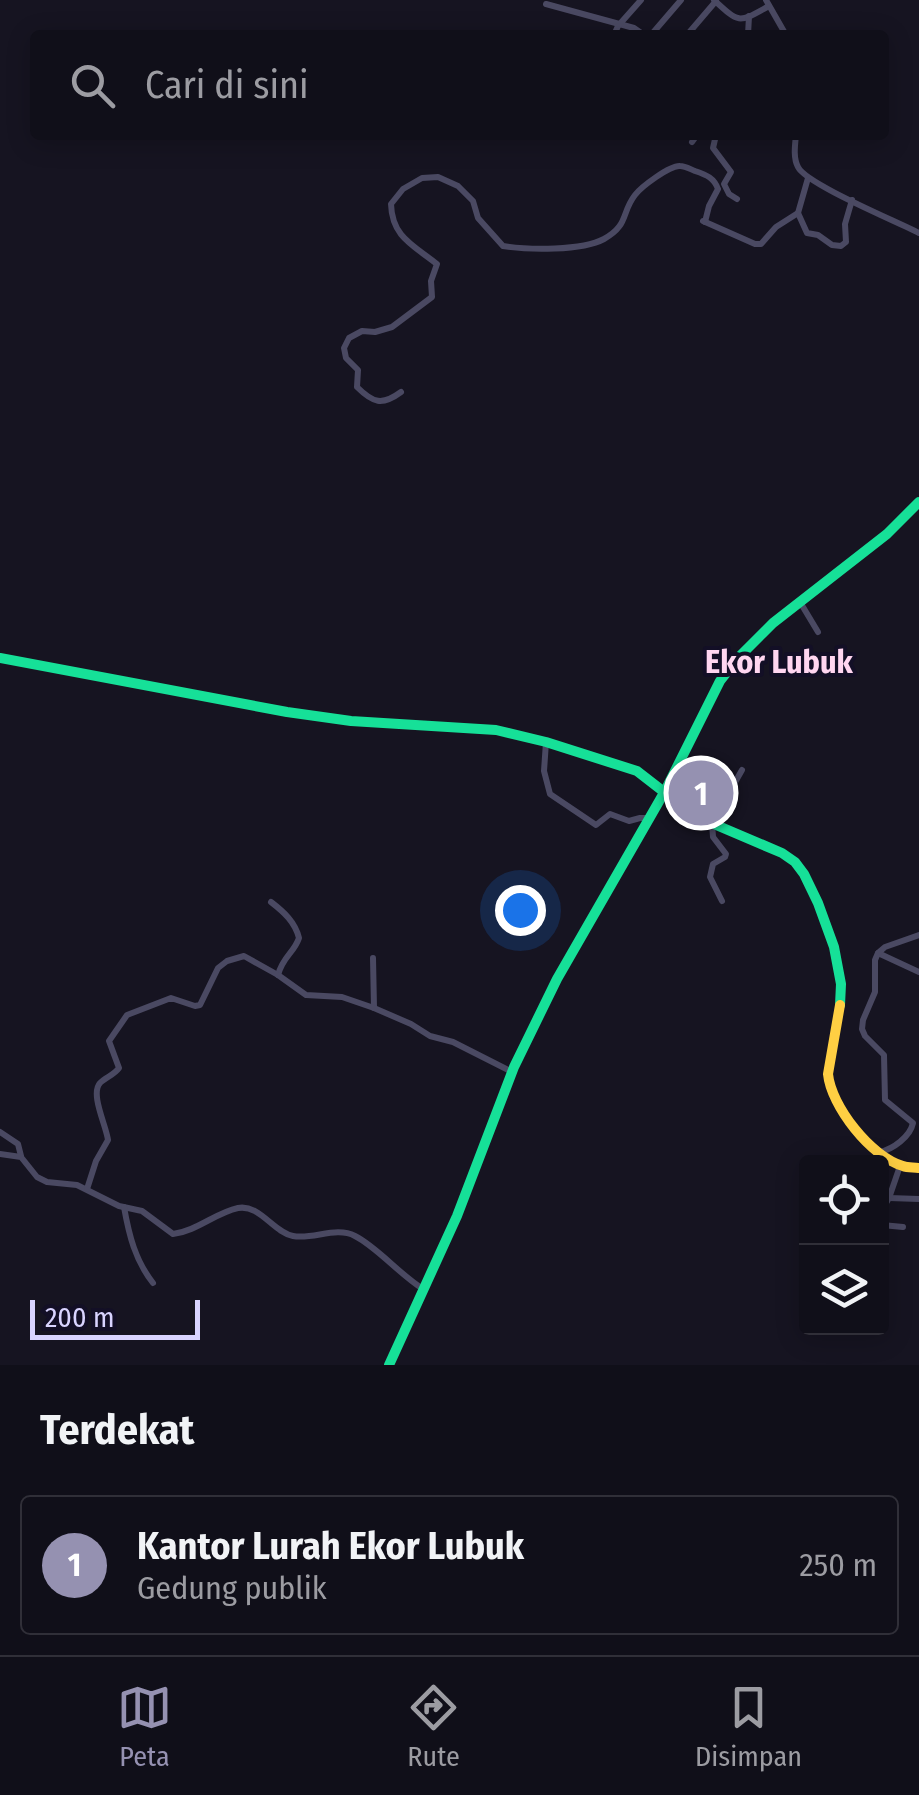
<!DOCTYPE html>
<html lang="id">
<head>
<meta charset="utf-8">
<style>
	:root { --surface:#100f19; --page:#191822; --text:#f1f3f6; --muted:#9c9ca2; --line:#302f38; --accent:#9591b1 }
	body { margin:0; font-family:"Fira Sans Condensed",sans-serif; background:var(--page); color:var(--text) }
	.controls { position:absolute; right:30px; bottom:30px; display:grid; overflow:hidden; border-radius:10px; box-shadow:0 5px 25px #0003 }
	.controls button { width:90px; height:90px; display:grid; place-items:center; padding:0; border:0; border-bottom:2px solid var(--line); background:var(--surface); color:var(--text); font:50px sans-serif }
	.scale { position:absolute; left:30px; bottom:25px; width:170px; box-sizing:border-box; padding-left:10px; border:5px solid #d9d4ff; border-top:0; font-size:28px; line-height:35px; white-space:nowrap; color:#d9d4ff; -webkit-text-stroke:8px #130f26; paint-order:stroke }
	.you { position:absolute; left:520px; top:910px; width:35px; height:35px; margin:-25px; border:8px solid #fff; border-radius:50%; background:#1a73e8; box-shadow:0 0 0 15px #1a73e833 }
	.badge { display:grid; place-items:center; width:65px; height:65px; border-radius:50%; background:var(--accent); color:#fff; font-size:32px; font-weight:700 }
	.pin { position:absolute; translate:-50% -50%; border:5px solid #fff; box-shadow:0 2px 10px #0006 }
	.list { margin:0; padding:0; list-style:none }
	h2 { display:flex; justify-content:space-between; align-items:center; height:130px; margin:0; padding:0 40px; font-size:42px }
	h2 small { font-size:32px; font-weight:400; color:var(--muted) }
	.list li { display:grid; grid-template-columns:65px 1fr auto; gap:30px; align-items:center; box-sizing:border-box; height:140px; margin:0 20px 20px; padding:0 20px; border:2px solid var(--line); border-radius:10px }
	.list b { display:block; font-size:38px; white-space:nowrap }
	.list p { margin:0; font-size:32px; white-space:nowrap; color:var(--muted) }
	.list em { font-size:32px; font-style:normal; color:var(--muted) }
	.icon { flex:none; width:55px; height:55px; fill:none; stroke:currentColor; stroke-width:2; stroke-linecap:round; stroke-linejoin:round }
	.map { position:relative; flex:none; width:919px; height:1365px; overflow:hidden }
	.search { position:absolute; background:var(--surface); box-shadow:0 5px 25px #0003; left:30px; right:30px; top:30px; height:110px; display:flex; align-items:center; gap:25px; box-sizing:border-box; padding:0 35px; border-radius:10px; color:var(--muted); font-size:38px }
	.sheet { height:290px; background:var(--surface) }
	nav { display:flex; justify-content:space-around; align-items:center; box-sizing:border-box; height:140px; border-top:2px solid var(--line); background:var(--surface); font-size:28px; color:var(--muted) }
	nav a { display:grid; justify-items:center; gap:5px }
	nav .on { color:var(--accent) }
	.map>svg:first-child { display:block }
</style>
</head>
<body>
<div class="map">
<svg width="919" height="1365" viewBox="0 0 919 1365">
	<rect width="100%" height="100%" fill="#161421"/>
	<g fill="none" stroke-linecap="round" stroke-linejoin="round">
		<g stroke="#4a4962" stroke-width="6">
			<path d="M714,0C740,24 738,23 769,6"/>
			<polyline points="766,0 786,35"/>
			<polyline points="546,4 634,28 644,35"/>
			<polyline points="614,35 618,26 641,0"/>
			<polyline points="651,35 681,0"/>
			<polyline points="687,35 716,1"/>
			<polyline points="748,35 749,16"/>
			<polyline points="716,135 713,148 731,172 724,184 729,194 737,199"/>
			<path d="M796,135C795,145 793,158 798,167C806,184 896,221 919,233"/>
			<polyline points="692,142 697,135"/>
			<polyline points="798,213 807,233 818,235 832,245 841,246 846,242 845,224 852,200"/>
			<polyline points="703,221 755,244 761,244 776,227 798,213 808,178"/>
			<path d="M401,392C382,406 373,403 357,387L358,370L346,358L344,348L349,338L362,331L375,332L392,327L432,297L431,281L437,264C413,245 392,237 391,204L403,189L422,178L438,177L458,186L473,201L478,218L503,246C528,250 582,251 604,239C629,225 621,213 635,195C641,187 670,165 680,166C685,166 690,169 695,171C707,175 714,178 718,189L709,206L705,222"/>
			<polyline points="800,602 818,632"/>
			<polyline points="546,742 544,771 550,794 596,825 610,814 629,821 640,818 648,818"/>
			<polyline points="722,901 710,877 713,864 725,857 726,854 713,837 712,823 742,770"/>
			<path d="M271,902C284,912 295,922 299,938C294,953 283,956 278,975"/>
			<polyline points="878,953 919,972"/>
			<polyline points="373,958 374,1008"/>
			<polyline points="0,1132 18,1144 21,1156"/>
			<path d="M880,1152C893,1149 910,1137 913,1123L885,1100L884,1055L865,1036L862,1029L863,1020L875,992V960L878,953L885,947L919,935"/>
			<path d="M0,1154L21,1157L37,1177L47,1182L77,1185L119,1206L142,1211L173,1234C197,1231 215,1213 238,1208C260,1204 273,1232 293,1236C313,1240 336,1226 355,1236C377,1247 399,1274 423,1289"/>
			<path d="M87,1189L96,1161L108,1140C106,1125 90,1094 100,1083C106,1077 114,1075 119,1068L109,1041L127,1015L171,998L195,1006L200,1005L218,968L227,961L244,956L278,975L306,995L342,997L374,1008L411,1024L430,1036L453,1042L512,1072"/>
			<polyline points="889,1198 919,1199"/>
			<path d="M124,1207C129,1235 135,1260 153,1283"/>
			<polyline points="882,1210 889,1198 900,1166"/>
			<polyline points="882,1225 903,1227"/>
		</g>
		<g stroke="#16e098" stroke-width="10">
			<polyline points="0,658 287,712 351,721 496,730 546,742 637,771 695,816 782,853 795,862 804,874 818,903 834,947 841,984 840,1005"/>
			<polyline points="389,1365 457,1216 514,1067 557,979 665,791 720,681 738,658 773,623 887,534 919,502"/>
		</g>
		<path stroke="#ffcf43" stroke-width="10" d="M840,1005L828,1074C831,1106 871,1157 903,1166C908,1168 914,1167 919,1168"/>
	</g>
	<g text-anchor="middle" dominant-baseline="central" stroke-width="8" stroke-linejoin="round" paint-order="stroke">
		<g font-size="32" font-weight="bold" fill="#ffd6f0" stroke="#130f26">
			<text x="779" y="662">Ekor Lubuk</text>
		</g>
	</g>
</svg>
<div class="controls">
<button><svg class="icon" aria-label="locate" viewBox="0 0 24 24"><circle cx="12" cy="12" r="6"/><path d="M12 2v4M12 18v4M2 12h4M18 12h4"/></svg></button>
<button><svg class="icon" aria-label="layers" viewBox="0 0 24 24"><path d="M12 4l9 5-9 5-9-5zM3 14l9 5 9-5"/></svg></button>
</div>
<div class="scale">200 m</div>
<div class="you"></div>
<div class="pin badge" style="left:701px;top:793px">1</div>
<div class="search"><svg class="icon" aria-label="search" viewBox="0 0 24 24"><circle cx="10" cy="10" r="6"/><path d="M15 15l6 6"/></svg>Cari di sini</div>
</div>
<section class="sheet">
<h2>Terdekat<small></small></h2>
<ul class="list">
<li><span class="badge">1</span><div><b>Kantor Lurah Ekor Lubuk</b><p>Gedung publik</p></div><em>250 m</em></li>
</ul>
</section>
<nav>
<a class="on"><svg class="icon" aria-label="map" viewBox="0 0 24 24"><path d="M3 6l6-2 6 2 6-2v14l-6 2-6-2-6 2zM9 4v14M15 6v14"/></svg>Peta</a>
<a><svg class="icon" aria-label="directions" viewBox="0 0 24 24"><path d="M12 3l9 9-9 9-9-9zM9 14v-3h6M13 9l2 2-2 2"/></svg>Rute</a>
<a><svg class="icon" aria-label="saved" viewBox="0 0 24 24"><path d="M7 4h10v16l-5-4-5 4z"/></svg>Disimpan</a>
</nav>
</body>
</html>
